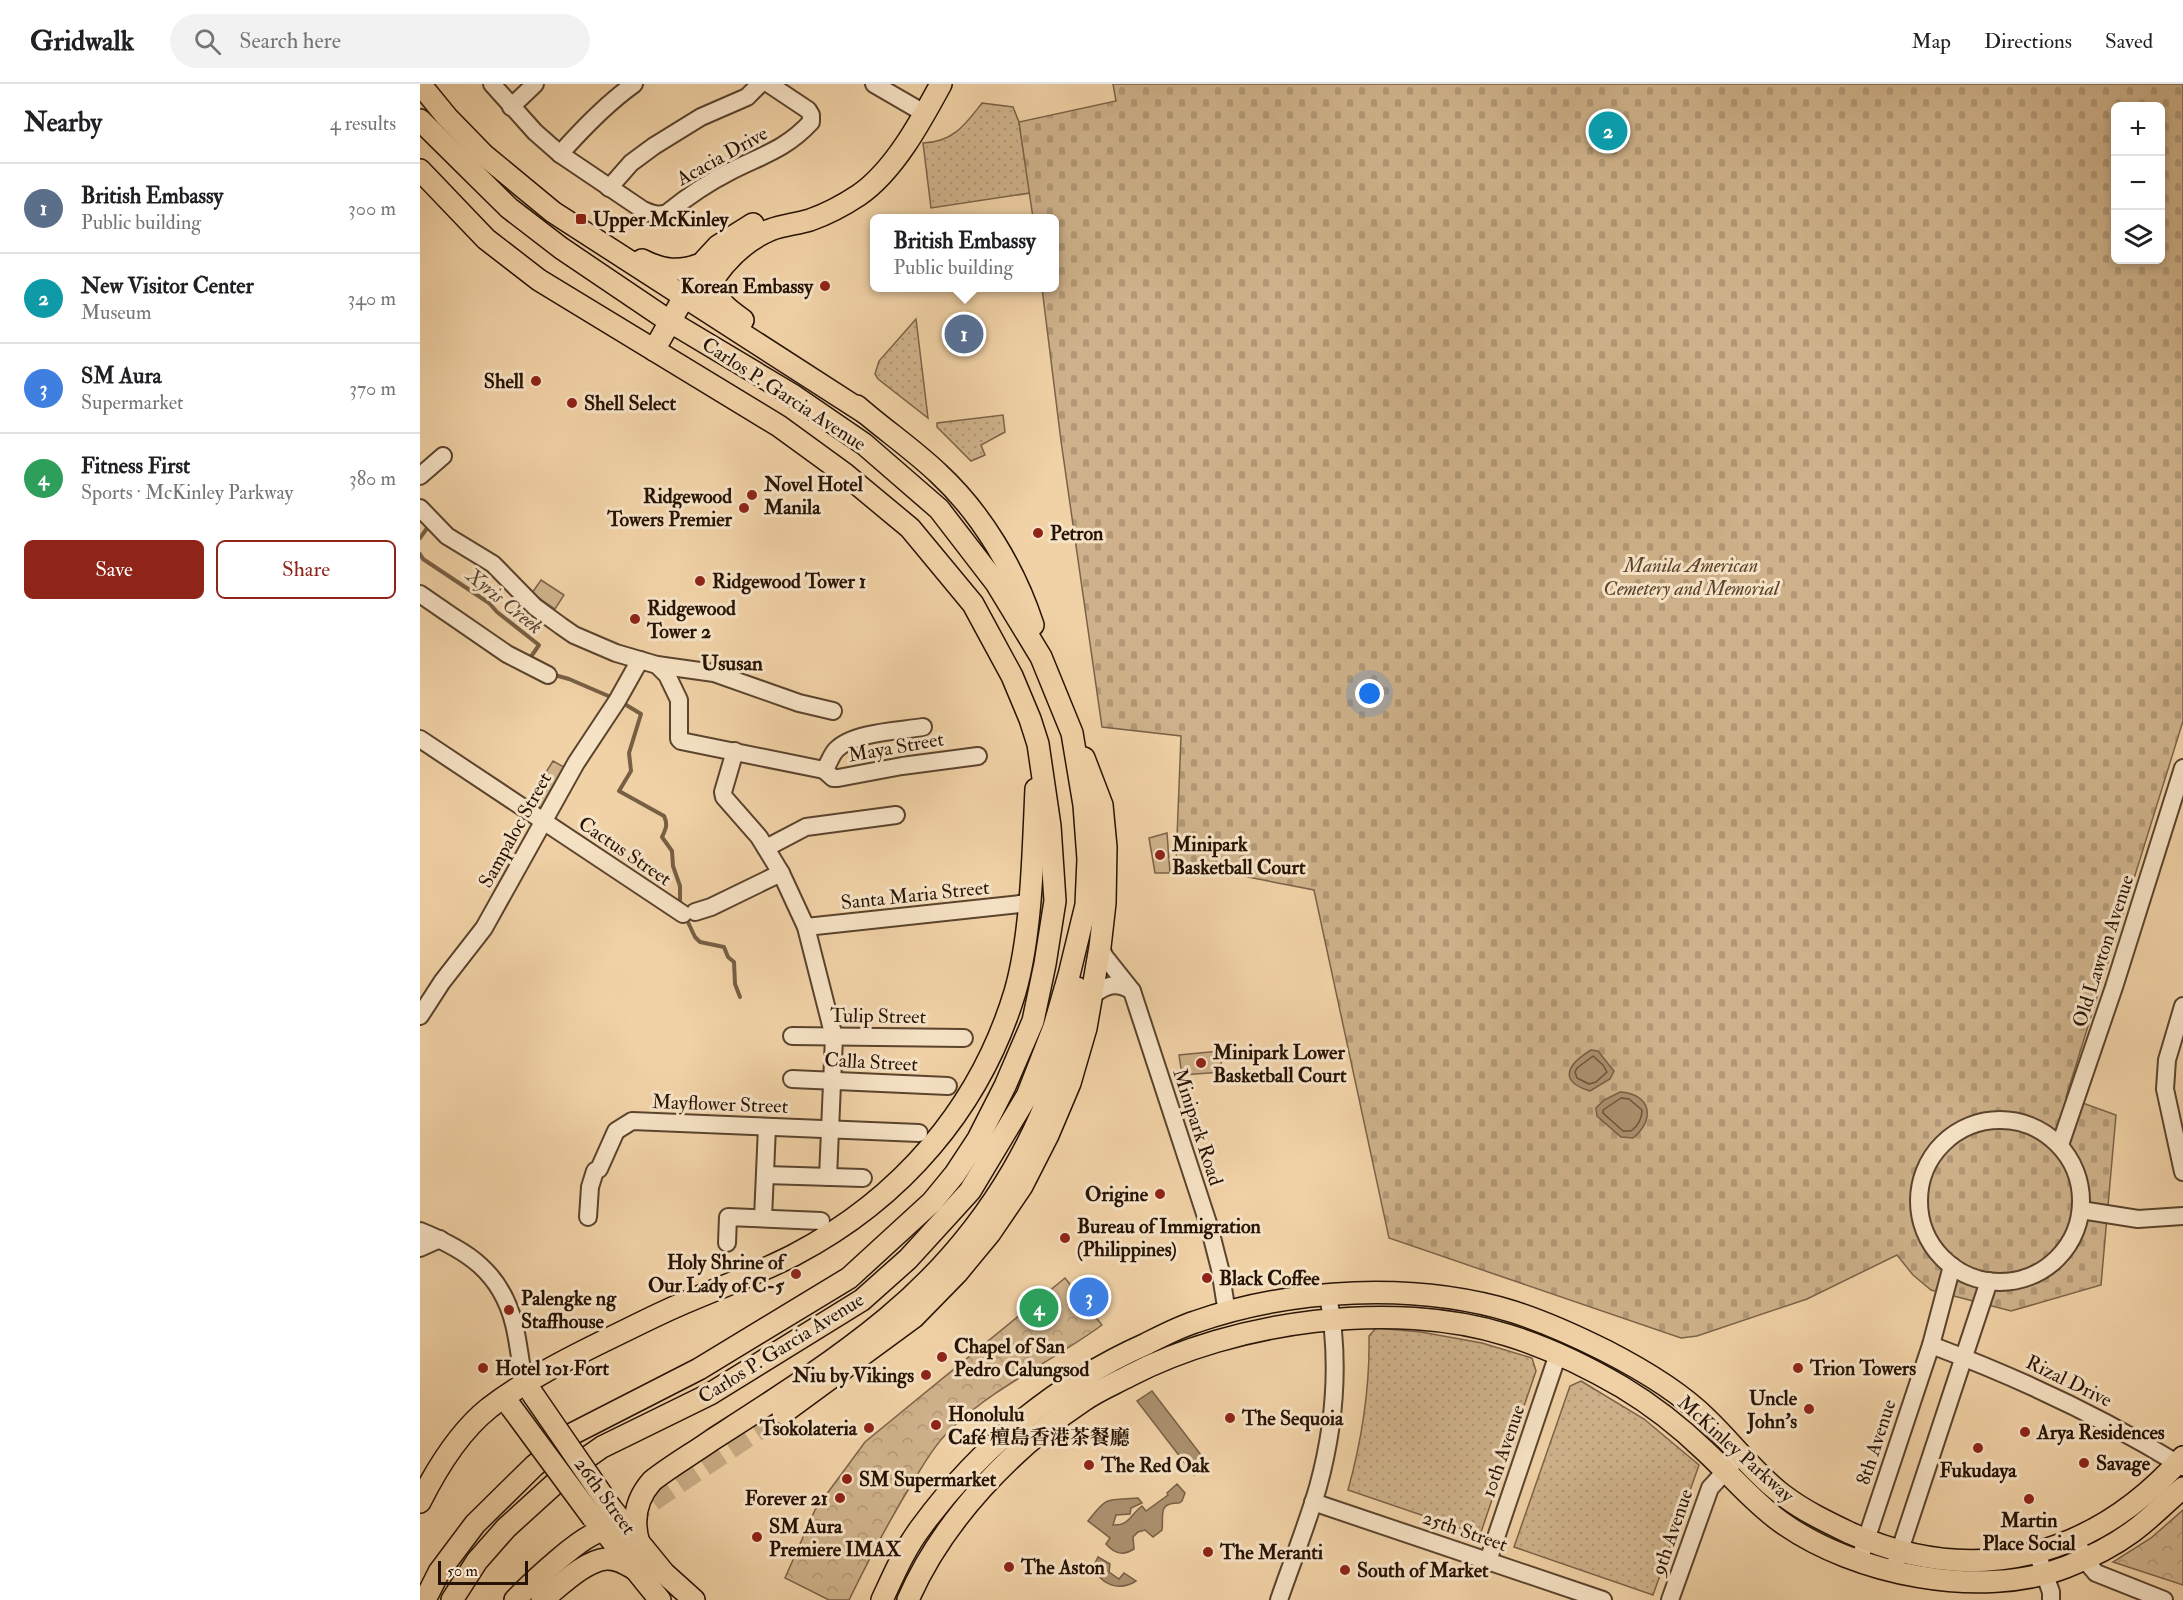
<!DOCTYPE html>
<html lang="en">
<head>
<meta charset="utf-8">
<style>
	:root { --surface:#fff; --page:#f2f2f2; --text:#202124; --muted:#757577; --line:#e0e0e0; --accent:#8f2418 }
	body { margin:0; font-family:"IM FELL Double Pica","Noto Serif SC",serif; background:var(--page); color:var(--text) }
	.controls { position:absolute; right:18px; top:18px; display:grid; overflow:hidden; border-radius:9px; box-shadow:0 3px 9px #0003 }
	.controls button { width:54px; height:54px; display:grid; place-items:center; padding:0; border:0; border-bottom:2px solid var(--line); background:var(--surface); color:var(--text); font:30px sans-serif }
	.scale { position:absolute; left:18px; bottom:15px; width:90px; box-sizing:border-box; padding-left:6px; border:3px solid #271305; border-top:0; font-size:16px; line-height:21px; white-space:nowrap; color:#271305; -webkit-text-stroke:4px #f6e2c5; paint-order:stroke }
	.you { position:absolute; left:950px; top:610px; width:21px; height:21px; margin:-15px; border:4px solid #fff; border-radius:50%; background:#1a73e8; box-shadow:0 0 0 9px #1a73e833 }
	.badge { display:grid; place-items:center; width:39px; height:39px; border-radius:50%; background:var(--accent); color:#fff; font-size:20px; font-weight:700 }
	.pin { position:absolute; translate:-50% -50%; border:3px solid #fff; box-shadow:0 2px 6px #0006 }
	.popup { position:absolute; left:450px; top:130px; width:189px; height:78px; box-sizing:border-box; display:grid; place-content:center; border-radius:9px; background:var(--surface); filter:drop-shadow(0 2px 4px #0005); font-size:20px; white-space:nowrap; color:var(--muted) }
	.popup b { font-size:22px; color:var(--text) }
	.popup::after { content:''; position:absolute; left:50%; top:100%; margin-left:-12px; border:12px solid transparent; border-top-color:var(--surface) }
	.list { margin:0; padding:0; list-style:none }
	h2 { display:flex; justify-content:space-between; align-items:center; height:78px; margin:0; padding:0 24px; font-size:26px }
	h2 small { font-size:20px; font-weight:400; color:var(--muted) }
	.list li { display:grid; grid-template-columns:39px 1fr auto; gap:18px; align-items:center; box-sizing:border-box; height:90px; padding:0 24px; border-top:2px solid var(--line) }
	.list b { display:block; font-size:22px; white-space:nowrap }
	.list p { margin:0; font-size:20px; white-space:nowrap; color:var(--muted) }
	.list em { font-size:20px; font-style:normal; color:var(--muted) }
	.actions { display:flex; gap:12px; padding:18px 24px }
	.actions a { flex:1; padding:14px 0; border:2px solid var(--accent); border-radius:9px; text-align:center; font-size:21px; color:var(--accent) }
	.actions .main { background:var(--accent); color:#fff }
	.icon { flex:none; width:33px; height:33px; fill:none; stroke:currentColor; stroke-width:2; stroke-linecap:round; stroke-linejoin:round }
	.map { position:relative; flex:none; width:1763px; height:1516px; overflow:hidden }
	header { display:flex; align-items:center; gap:36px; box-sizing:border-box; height:84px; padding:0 30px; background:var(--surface); border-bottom:2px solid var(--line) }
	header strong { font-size:28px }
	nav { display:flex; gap:33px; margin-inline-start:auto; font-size:21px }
	.search { width:420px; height:54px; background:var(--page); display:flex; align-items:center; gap:15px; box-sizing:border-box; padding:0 21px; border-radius:33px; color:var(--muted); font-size:22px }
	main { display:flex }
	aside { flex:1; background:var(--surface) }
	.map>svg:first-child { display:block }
</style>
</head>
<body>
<header>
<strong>Gridwalk</strong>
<div class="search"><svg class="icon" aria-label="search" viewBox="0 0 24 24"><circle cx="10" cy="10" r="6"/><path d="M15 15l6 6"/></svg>Search here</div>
<nav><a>Map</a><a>Directions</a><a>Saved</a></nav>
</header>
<main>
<aside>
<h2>Nearby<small>4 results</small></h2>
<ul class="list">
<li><span class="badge" style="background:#5c6f8a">1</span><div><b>British Embassy</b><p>Public building</p></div><em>300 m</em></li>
<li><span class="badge" style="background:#0f9aa8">2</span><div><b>New Visitor Center</b><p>Museum</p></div><em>340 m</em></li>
<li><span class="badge" style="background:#3f7fe0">3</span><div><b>SM Aura</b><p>Supermarket</p></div><em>370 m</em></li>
<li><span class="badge" style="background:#2e9e5b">4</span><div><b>Fitness First</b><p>Sports · McKinley Parkway</p></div><em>380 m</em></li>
</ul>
<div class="actions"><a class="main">Save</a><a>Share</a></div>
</aside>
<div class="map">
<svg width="1763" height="1516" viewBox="0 0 1763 1516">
	<defs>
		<pattern id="grass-dots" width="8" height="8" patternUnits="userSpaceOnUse" patternTransform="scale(1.5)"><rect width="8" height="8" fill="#cfb28b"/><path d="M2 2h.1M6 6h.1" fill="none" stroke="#b29876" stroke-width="1.8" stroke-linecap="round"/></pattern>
		<pattern id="cemetery-stones" width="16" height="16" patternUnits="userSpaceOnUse" patternTransform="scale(1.5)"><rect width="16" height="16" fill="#cfb28b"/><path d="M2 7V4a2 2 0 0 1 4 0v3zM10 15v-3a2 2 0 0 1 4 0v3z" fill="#b29876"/></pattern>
		<pattern id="park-crowns" width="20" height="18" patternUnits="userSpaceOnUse" patternTransform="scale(1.5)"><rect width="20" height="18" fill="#cfb28b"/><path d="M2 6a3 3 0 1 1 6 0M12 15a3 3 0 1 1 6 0" fill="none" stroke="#b29876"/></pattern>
	</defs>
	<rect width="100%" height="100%" fill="#f1d2a6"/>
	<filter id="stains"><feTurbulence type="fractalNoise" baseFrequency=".00333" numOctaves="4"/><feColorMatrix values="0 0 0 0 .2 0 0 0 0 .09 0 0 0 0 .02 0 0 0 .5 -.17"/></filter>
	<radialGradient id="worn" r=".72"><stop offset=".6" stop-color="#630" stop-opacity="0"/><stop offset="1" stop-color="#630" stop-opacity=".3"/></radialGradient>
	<g fill="url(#grass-dots)" stroke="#7b6248" stroke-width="1.5">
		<path d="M562,19L593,23L599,38L610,109L511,124L503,59C533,58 545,41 562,19Z"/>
		<polygon points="496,235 508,334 458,295 455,290 459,277"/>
		<polygon points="583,331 585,348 561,361 565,371 551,377 517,343 517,339"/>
		<path d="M956,1244L1001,1248L1062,1259L1112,1274L1116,1287L1060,1451L928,1406C942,1355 950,1305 949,1252Z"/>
		<polygon points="1161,1297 1224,1335 1279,1381 1233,1511 1094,1463 1150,1302"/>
	</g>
	<path fill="url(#cemetery-stones)" stroke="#7b6248" stroke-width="1.5" fill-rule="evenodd" d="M693,0H1763V637L1646,1013L1696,1031L1681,1201L1591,1227L1511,1206L1493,1191L1477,1171L1387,1215L1277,1252L1261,1254L969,1154L894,806L756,779L761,652L682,643L641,357L622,204H634V134H613L599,38L696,17ZM1696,22H1740V176H1696Z"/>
	<g fill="url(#park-crowns)" stroke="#7b6248" stroke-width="1.5">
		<path d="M645,1194L682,1241C633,1277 576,1302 532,1344C516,1359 505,1378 494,1396C470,1435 449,1475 429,1516H409L365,1494L395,1426L445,1358Z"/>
		<polygon points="1763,1426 1763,1501 1693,1478 1731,1454"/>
	</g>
	<g fill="#cfb28b" stroke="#7b6248" stroke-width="1.5">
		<polygon points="121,496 144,511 135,525 112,509"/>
		<polygon points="133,677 151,687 125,728 108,717"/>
		<polygon points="747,749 750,789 735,789 729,754"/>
		<polygon points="800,967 802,988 762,991 759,971"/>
	</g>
	<g fill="#ac916f" stroke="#775f45" stroke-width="1.5">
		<path d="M1171,966L1178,967L1194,987L1190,995L1170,1007C1137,997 1148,980 1171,966Z"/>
		<path d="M1200,1008C1231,1010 1236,1035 1213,1054L1201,1053L1177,1032L1176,1024L1184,1016Z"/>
		<polygon points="732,1307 788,1380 774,1391 717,1317"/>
		<path d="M757,1400L765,1409L762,1417L759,1419C737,1419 744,1431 742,1446L733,1453L725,1446L718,1448L713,1453L714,1465C703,1472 695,1470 686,1460L690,1454L668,1437C689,1410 687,1417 718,1414L722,1419L711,1424L710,1430L696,1431L693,1441C709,1442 710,1431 722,1422L726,1427L748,1411L747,1409Z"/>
		<path d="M678,1473L690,1480L689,1488L699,1495L704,1489L716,1497C699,1508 679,1501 674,1481Z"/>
	</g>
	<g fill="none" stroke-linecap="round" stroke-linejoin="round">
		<g stroke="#6a523a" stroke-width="1.5">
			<polygon points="1173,972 1183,981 1187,988 1176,998 1169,1000 1157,994 1155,988 1157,984"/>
			<path d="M1201,1014L1209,1015L1222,1026C1222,1036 1218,1042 1211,1047H1203L1183,1029V1026Z"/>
		</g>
		<g stroke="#775f45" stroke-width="4">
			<polyline points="0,454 10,440"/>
			<polyline points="0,470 3,475 69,519 77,528 119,561 108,577"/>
			<polyline points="131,590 149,595 193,614"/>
			<path d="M203,619L221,630L209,669L211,687L199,707L244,732C248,740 246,745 242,753L252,767L253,782L260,802V818L264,823"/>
			<polyline points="266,834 275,853 280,858 304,863 308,873 314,878 315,900 320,913"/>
		</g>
		<polyline stroke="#c9ac86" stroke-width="21" stroke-dasharray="21 10" stroke-linecap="butt" points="207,1434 363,1329"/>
		<g stroke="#5a432d" stroke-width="20">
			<g id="minor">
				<path d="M72,0L115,48L140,70L223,126C232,130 238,132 247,129C267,113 287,99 309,88C342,71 365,66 391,38V31L388,26L349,0"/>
				<polyline points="454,0 504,29"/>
				<polyline points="91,23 115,0"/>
				<path d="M140,70C163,44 186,20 214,0"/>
				<polyline points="189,104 211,79 234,62 281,33 327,13 340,0"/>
				<polyline points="0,392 23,372"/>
				<path d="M0,424L27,452L73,480L115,523L141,542L154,551L196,569L237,581L247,591L259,616V655L261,657L404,686C409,680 411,671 416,666C433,648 479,647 503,643"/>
				<polyline points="0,510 87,570 128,591"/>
				<polyline points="237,581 294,589 379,619 413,627"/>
				<polyline points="0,655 263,830"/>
				<polyline points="315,667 303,708 304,713 339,753 361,789 386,843 414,953 408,1093"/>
				<polyline points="404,686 413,694 418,694 482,682 558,672"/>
				<polyline points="346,764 386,743 476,731"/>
				<polyline points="275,828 291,823 361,789"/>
				<polyline points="386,843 609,819"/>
				<polyline points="680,863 685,873 712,907 789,1142 800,1185 807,1229"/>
				<path d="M672,912C685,901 696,897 712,907"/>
				<polyline points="1763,922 1747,976 1745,1005 1763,1088"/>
				<polyline points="0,932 22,898 64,844 156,679 197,617 220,576"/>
				<polyline points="372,952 544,954"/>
				<polyline points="372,995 528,1002"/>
				<circle cx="1580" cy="1117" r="81"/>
				<polyline points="1640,1061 1694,903 1763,684"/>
				<polyline points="346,1091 443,1094"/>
				<polyline points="1661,1126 1718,1135 1763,1132"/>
				<polyline points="168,1133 170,1103 175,1087 179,1085 196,1047 212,1037 499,1049"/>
				<polyline points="343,1134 347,1043"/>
				<path d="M0,1147C47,1166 81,1188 94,1240C99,1260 100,1280 105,1299"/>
				<polyline points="307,1159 308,1133 401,1137"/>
				<polyline points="0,1164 20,1155"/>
				<path d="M1511,1261C1599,1294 1683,1333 1763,1383"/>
				<polyline points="893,1418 1183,1516"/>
				<polyline points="1660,1464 1664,1475 1676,1489 1744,1516"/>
				<polyline points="1617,1469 1631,1508 1631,1516"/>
				<polyline points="1068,1477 1138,1270"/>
				<polyline points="1439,1477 1511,1261 1532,1182"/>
				<polyline points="1476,1478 1569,1197"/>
				<path d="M859,1516C872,1478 887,1441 898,1403C915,1341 920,1275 908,1211"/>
				<polyline points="1250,1516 1290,1404 1321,1370"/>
			</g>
		</g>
		<g stroke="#271305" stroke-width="24">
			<g id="major">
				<polyline points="0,0 27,33 64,71 133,128 445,329"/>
				<polyline points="0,36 89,124 141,164 249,237 371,310 444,360 519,425 576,499 621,573 652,649 664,721 668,775 666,821 649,891 634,943 607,1012 550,1107 488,1175 442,1216 290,1310 182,1363 152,1384 86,1444 57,1477 32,1516"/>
				<polyline points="0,86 66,155 119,196 359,342 425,390 490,444 553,520 592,592 610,635 618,660 630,742 635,817 625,880 613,937 585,1002 558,1055 535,1090 512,1118 429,1194 279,1285 152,1350 114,1382 55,1440 19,1488 5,1516"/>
				<path d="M222,176C243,187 260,188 281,180"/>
				<path d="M294,193C294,216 306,224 323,236"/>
				<path d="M287,205C302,180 322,158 350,146C363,141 377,140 390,136C407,130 424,121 439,111C474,87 501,37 521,0"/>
				<polyline points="234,266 285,176 298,162 333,140"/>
				<path d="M437,322C463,345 493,365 519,390C562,430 595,486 613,541"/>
				<polyline points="363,1329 494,1233 537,1189 570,1149 602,1102 628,1051 650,999 666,944 680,863 685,819 686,763 682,721 664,674"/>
				<path d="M0,1418C17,1384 39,1348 69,1324C106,1296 147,1275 188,1255C211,1244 234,1232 257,1222C296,1205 337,1190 374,1171C481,1115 560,1024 595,908C612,849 613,767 616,705"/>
				<polyline points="191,1424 244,1489 274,1516"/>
				<polyline points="176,1437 240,1516"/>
				<path d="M219,1459C212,1436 216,1415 232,1397C251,1382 272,1370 292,1356C351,1318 413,1279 467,1234C567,1151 639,1033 657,904"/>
				<path d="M95,1516C108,1502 167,1446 183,1447"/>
				<path d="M122,1516C139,1503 164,1477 186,1475C196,1474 204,1479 213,1484"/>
				<path d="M462,1516C474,1490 485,1464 502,1442C560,1363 638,1299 726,1260C742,1252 759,1243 775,1238C872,1204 996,1198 1094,1228C1125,1238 1156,1252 1186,1267C1221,1285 1259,1307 1287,1335C1313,1360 1335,1390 1363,1411C1384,1427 1407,1438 1430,1449C1555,1505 1673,1474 1763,1373"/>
				<path d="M488,1516C522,1437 592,1364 663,1317C677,1307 694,1300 709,1292C814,1237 973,1215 1087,1251C1127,1263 1166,1282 1202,1303C1232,1321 1260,1343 1285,1367C1311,1391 1333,1418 1361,1438C1435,1491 1561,1516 1646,1483C1669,1474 1693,1462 1712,1448C1730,1435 1746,1418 1763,1404"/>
			</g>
		</g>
		<use href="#minor" stroke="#f6e2c5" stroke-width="16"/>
		<use href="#major" stroke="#f1d2a6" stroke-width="21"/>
		<g stroke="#271305" stroke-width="24" stroke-linecap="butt">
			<g id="major-bridge">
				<polyline points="112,1309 191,1424"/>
				<polyline points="91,1323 173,1434"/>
			</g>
		</g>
		<use href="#major-bridge" stroke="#f1d2a6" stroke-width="21"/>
	</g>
	<g fill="#8f2418" stroke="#f6e2c5" stroke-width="2">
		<rect x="155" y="129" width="12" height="12" rx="3"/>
		<circle cx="405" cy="202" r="6"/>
		<circle cx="116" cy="297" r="6"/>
		<circle cx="152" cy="319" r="6"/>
		<circle cx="332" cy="411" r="6"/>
		<circle cx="324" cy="424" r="6"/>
		<circle cx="618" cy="449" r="6"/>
		<circle cx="280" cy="497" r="6"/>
		<circle cx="215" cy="535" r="6"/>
		<circle cx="740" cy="771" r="6"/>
		<circle cx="781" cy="979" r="6"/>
		<circle cx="740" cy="1110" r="6"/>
		<circle cx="645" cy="1154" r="6"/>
		<circle cx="376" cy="1190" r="6"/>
		<circle cx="787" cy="1194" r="6"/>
		<circle cx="89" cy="1226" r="6"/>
		<circle cx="522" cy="1273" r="6"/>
		<circle cx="63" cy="1284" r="6"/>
		<circle cx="1378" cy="1284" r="6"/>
		<circle cx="506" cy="1291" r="6"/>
		<circle cx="1389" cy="1325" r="6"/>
		<circle cx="810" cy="1334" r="6"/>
		<circle cx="516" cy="1341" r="6"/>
		<circle cx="449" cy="1344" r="6"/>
		<circle cx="1605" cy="1348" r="6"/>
		<circle cx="1558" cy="1364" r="6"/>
		<circle cx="1664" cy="1379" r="6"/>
		<circle cx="669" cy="1381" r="6"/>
		<circle cx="427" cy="1395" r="6"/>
		<circle cx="420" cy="1414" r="6"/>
		<circle cx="1609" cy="1415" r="6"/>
		<circle cx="337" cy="1453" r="6"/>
		<circle cx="788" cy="1468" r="6"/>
		<circle cx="589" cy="1483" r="6"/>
		<circle cx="925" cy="1486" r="6"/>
	</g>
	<g text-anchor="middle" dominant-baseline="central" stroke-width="6" stroke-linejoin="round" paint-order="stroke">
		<g font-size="20" fill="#271305" stroke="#f6e2c5">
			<text transform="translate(302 72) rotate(-29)">Acacia Drive</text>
			<text transform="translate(364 310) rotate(33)">Carlos P. Garcia Avenue</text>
			<text transform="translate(476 663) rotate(-10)">Maya Street</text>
			<text transform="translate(95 746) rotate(-61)">Sampaloc Street</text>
			<text transform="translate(205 767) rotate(34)">Cactus Street</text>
			<text transform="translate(495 811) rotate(-6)">Santa Maria Street</text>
			<text transform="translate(1683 867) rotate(-72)">Old Lawton Avenue</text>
			<text transform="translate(458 932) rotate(1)">Tulip Street</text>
			<text transform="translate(451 978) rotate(3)">Calla Street</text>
			<text transform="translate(300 1020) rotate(2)">Mayflower Street</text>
			<text transform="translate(778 1043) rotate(72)">Minipark Road</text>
			<text transform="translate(361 1264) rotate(-32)">Carlos P. Garcia Avenue</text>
			<text transform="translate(1649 1297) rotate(26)">Rizal Drive</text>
			<text transform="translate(1456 1358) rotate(-72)">8th Avenue</text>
			<text transform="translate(1316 1365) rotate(42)">McKinley Parkway</text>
			<text transform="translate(1083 1367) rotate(-71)">10th Avenue</text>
			<text transform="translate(185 1412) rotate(54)">26th Street</text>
			<text transform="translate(1045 1447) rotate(19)">25th Street</text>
			<text transform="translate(1252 1448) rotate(-71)">9th Avenue</text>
		</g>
		<g font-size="20" font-weight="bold" fill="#271305" stroke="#f6e2c5" text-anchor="start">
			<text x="173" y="135">Upper McKinley</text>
			<text x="393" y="202" text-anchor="end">Korean Embassy</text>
			<text x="104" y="297" text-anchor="end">Shell</text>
			<text x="164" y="319">Shell Select</text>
			<text x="344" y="400">Novel Hotel<tspan x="344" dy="23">Manila</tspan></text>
			<text x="312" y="412" text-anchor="end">Ridgewood<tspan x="312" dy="23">Towers Premier</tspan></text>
			<text x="630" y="449">Petron</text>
			<text x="292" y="497">Ridgewood Tower 1</text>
			<text x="227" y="524">Ridgewood<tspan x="227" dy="23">Tower 2</tspan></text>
			<text x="752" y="760">Minipark<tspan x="752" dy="23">Basketball Court</tspan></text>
			<text x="793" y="968">Minipark Lower<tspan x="793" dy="23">Basketball Court</tspan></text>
			<text x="728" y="1110" text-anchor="end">Origine</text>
			<text x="657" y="1142">Bureau of Immigration<tspan x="657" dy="23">(Philippines)</tspan></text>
			<text x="364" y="1178" text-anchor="end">Holy Shrine of<tspan x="364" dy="23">Our Lady of C-5</tspan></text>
			<text x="799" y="1194">Black Coffee</text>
			<text x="101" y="1214">Palengke ng<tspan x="101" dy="23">Staffhouse</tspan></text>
			<text x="534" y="1262">Chapel of San<tspan x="534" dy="23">Pedro Calungsod</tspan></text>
			<text x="75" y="1284">Hotel 101 Fort</text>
			<text x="1390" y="1284">Trion Towers</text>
			<text x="494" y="1291" text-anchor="end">Niu by Vikings</text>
			<text x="1377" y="1314" text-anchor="end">Uncle<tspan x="1377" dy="23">John's</tspan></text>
			<text x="528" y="1330">Honolulu<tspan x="528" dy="23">Café 檀島香港茶餐廳</tspan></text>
			<text x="822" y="1334">The Sequoia</text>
			<text x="437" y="1344" text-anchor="end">Tsokolateria</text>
			<text x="1617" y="1348">Arya Residences</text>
			<text x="1676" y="1379">Savage</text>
			<text x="681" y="1381">The Red Oak</text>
			<text x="1558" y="1386" text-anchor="middle">Fukudaya</text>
			<text x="439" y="1395">SM Supermarket</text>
			<text x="408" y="1414" text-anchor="end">Forever 21</text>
			<text x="1609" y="1436" text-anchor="middle">Martin<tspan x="1609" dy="23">Place Social</tspan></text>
			<text x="349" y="1442">SM Aura<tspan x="349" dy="23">Premiere IMAX</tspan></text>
			<text x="800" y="1468">The Meranti</text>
			<text x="601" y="1483">The Aston</text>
			<text x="937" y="1486">South of Market</text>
		</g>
		<g font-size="20" font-style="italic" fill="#59432d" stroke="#f6e2c5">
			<text x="1271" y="481">Manila American<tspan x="1271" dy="23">Cemetery and Memorial</tspan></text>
		</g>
		<g font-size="21" font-style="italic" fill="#5c452f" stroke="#f6e2c5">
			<text transform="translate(84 517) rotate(39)">Xyris Creek</text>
		</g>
		<g font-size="21" font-weight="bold" fill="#271305" stroke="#f6e2c5">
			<text x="312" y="579">Ususan</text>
		</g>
	</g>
	<rect width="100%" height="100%" filter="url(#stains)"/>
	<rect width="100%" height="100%" fill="url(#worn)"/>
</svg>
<div class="controls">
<button>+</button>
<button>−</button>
<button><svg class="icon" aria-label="layers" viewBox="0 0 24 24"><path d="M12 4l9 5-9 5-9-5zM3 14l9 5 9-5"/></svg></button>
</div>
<div class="scale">50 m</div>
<div class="you"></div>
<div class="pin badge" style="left:544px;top:250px;background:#5c6f8a">1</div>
<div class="popup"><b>British Embassy</b>Public building</div>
<div class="pin badge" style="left:1188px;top:47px;background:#0f9aa8">2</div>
<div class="pin badge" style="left:669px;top:1213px;background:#3f7fe0">3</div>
<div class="pin badge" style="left:619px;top:1224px;background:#2e9e5b">4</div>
</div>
</main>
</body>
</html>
